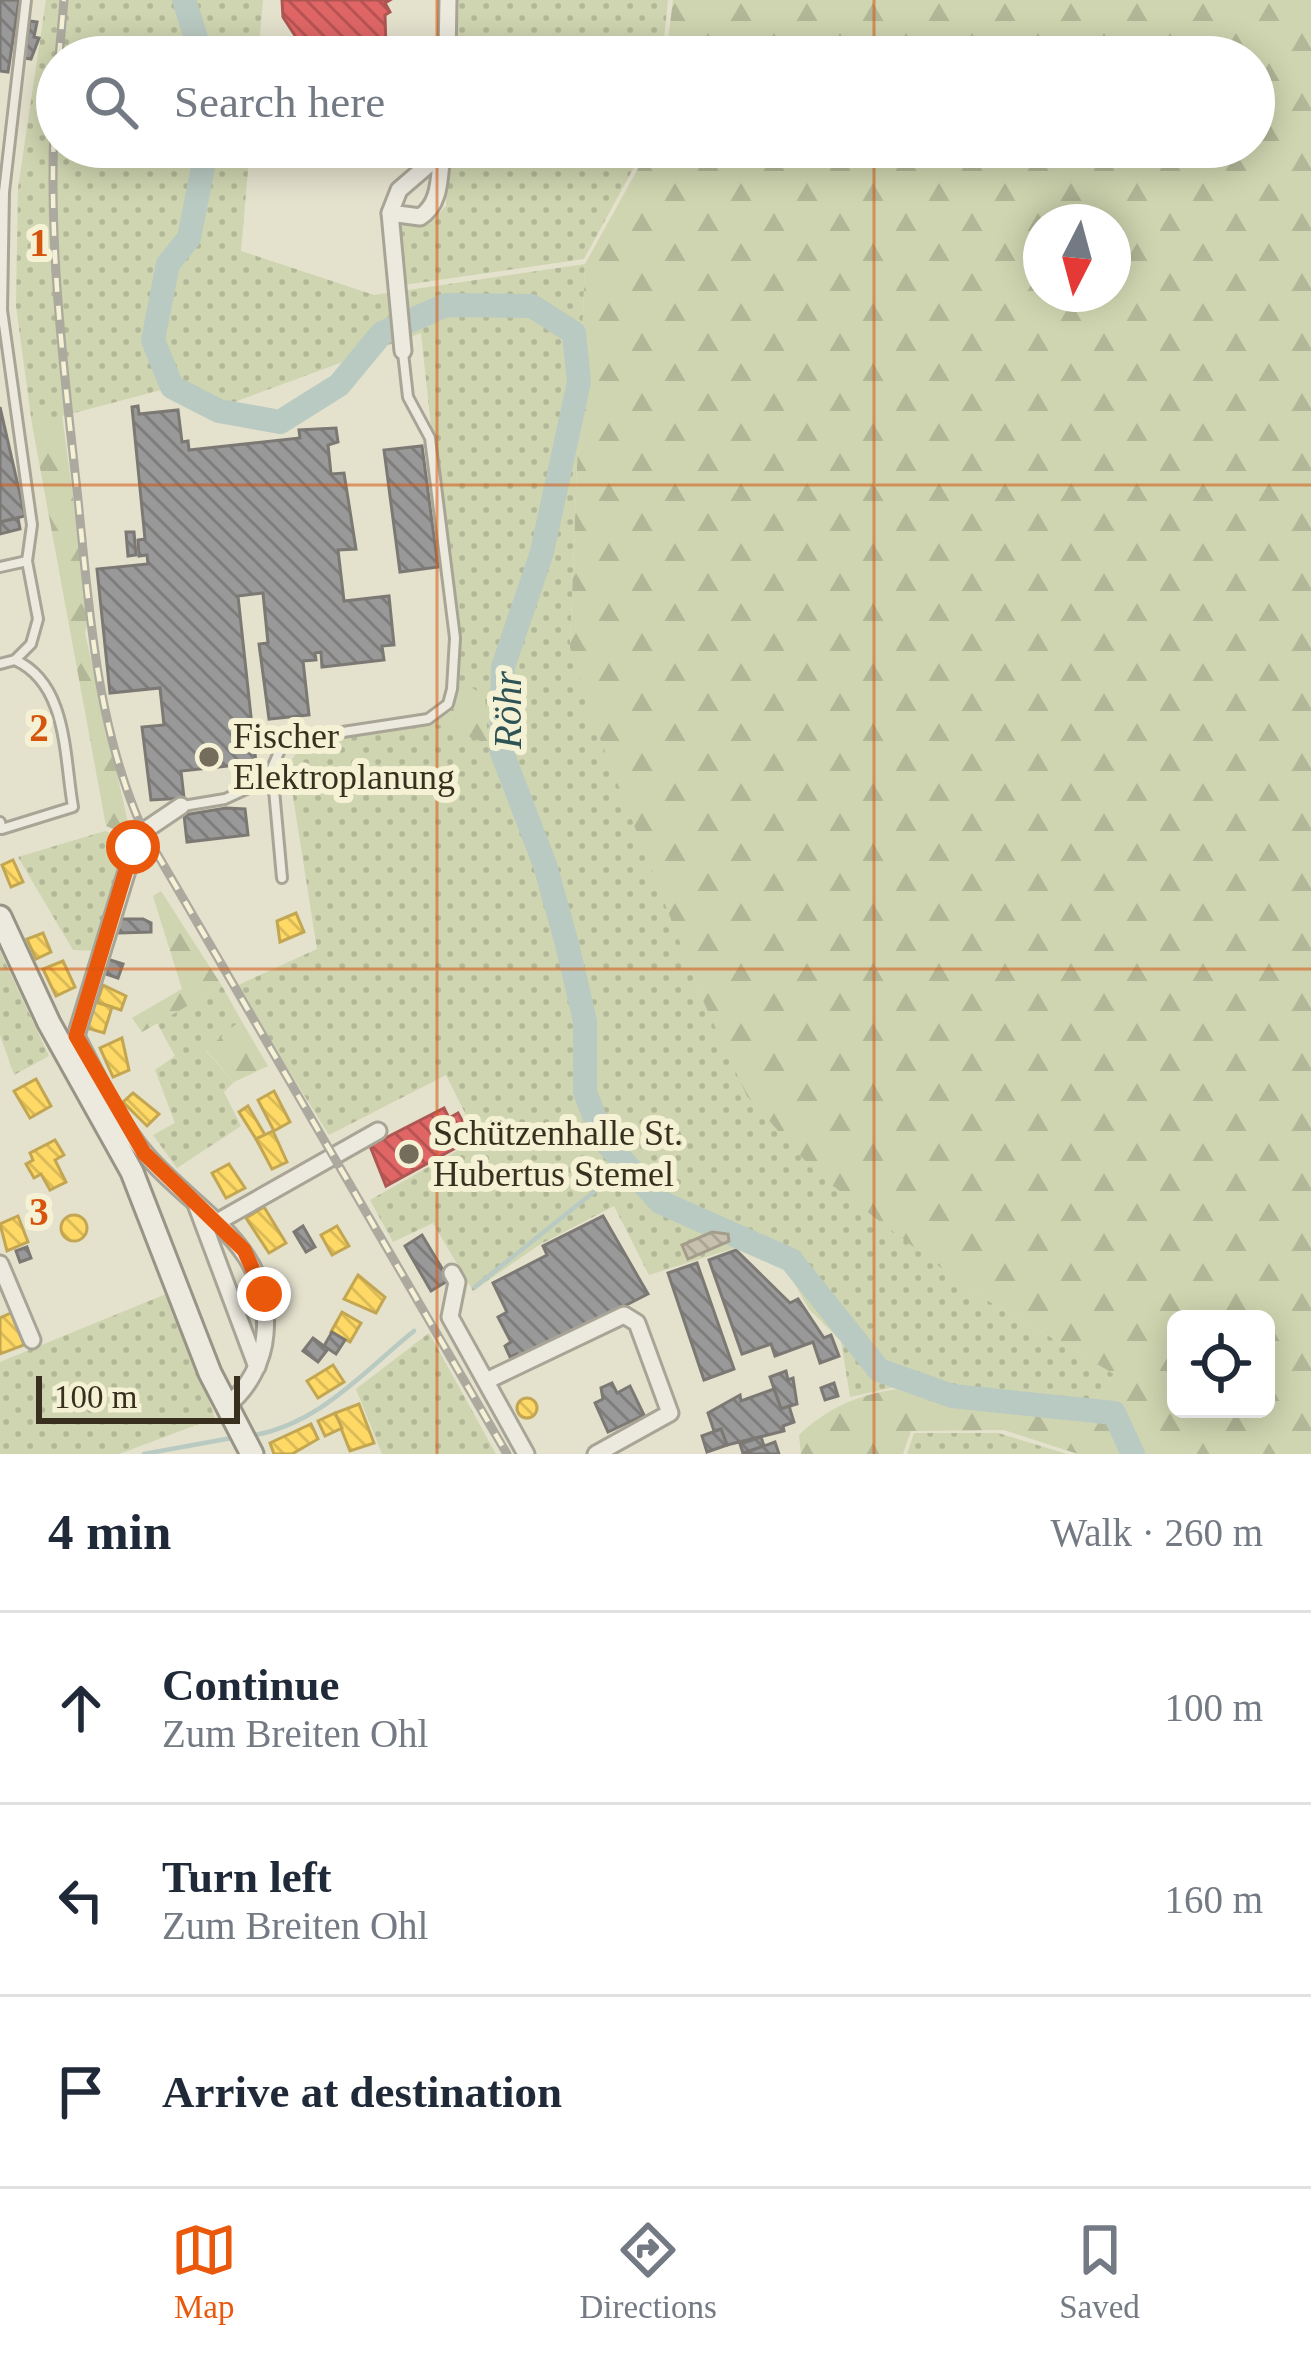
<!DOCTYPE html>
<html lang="en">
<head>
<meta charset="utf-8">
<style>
	:root { --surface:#fff; --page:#f2f2f3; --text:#1f2937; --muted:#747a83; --line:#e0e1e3; --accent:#ea580c }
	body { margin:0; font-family:"Times New Roman",serif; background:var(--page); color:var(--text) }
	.controls { position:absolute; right:36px; bottom:36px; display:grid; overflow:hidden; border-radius:18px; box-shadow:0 6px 30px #0003 }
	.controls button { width:108px; height:108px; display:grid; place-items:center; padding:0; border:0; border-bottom:3px solid var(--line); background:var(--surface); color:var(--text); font:60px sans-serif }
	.compass { position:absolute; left:1023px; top:204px; width:108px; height:108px; border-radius:50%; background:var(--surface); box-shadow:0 6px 30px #0003; rotate:186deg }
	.scale { position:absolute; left:36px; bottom:30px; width:204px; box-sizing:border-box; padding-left:12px; border:6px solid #382f1f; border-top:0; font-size:33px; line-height:42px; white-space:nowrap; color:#382f1f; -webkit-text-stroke:9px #f5f1d4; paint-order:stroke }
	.stop { position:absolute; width:36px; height:36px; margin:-27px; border:9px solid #ea580c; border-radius:50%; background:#fff }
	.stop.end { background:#ea580c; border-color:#fff; box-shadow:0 3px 12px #0008 }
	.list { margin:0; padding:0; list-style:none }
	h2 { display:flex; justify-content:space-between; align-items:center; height:156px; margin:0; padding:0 48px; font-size:51px }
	h2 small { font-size:39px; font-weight:400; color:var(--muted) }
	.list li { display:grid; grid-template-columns:78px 1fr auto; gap:36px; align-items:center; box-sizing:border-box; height:192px; padding:0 48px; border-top:3px solid var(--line) }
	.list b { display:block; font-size:45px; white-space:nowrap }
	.list p { margin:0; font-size:39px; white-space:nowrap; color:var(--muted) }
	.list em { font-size:39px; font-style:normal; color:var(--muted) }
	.icon { flex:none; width:66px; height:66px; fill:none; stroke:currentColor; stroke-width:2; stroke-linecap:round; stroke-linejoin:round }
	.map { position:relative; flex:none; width:1311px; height:1454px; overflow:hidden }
	.search { position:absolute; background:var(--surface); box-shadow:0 6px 30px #0003; left:36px; right:36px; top:36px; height:132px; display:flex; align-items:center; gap:30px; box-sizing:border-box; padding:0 42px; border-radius:66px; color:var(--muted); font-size:45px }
	.sheet { height:732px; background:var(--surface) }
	nav { display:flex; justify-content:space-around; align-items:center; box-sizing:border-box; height:168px; border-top:3px solid var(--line); background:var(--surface); font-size:33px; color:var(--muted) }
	nav a { display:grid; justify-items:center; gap:6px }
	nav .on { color:var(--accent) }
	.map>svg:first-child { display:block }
</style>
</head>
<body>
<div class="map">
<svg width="1311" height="1454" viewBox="0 0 1311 1454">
	<defs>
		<pattern id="grass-dots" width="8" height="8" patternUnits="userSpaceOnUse" patternTransform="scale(3)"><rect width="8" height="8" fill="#cfd5b0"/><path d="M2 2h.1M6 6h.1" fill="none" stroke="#b2b797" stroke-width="1.8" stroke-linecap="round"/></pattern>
		<pattern id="forest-firs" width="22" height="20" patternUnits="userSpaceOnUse" patternTransform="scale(3)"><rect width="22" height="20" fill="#cfd5b0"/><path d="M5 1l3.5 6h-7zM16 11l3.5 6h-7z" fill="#b2b797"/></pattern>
		<pattern id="homes-back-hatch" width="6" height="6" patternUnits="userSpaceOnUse" patternTransform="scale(3)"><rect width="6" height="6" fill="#ffd966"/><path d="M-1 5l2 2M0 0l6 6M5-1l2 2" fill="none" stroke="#dbbb58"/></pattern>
		<pattern id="shops-back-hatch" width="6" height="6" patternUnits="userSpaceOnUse" patternTransform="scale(3)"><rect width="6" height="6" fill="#e06666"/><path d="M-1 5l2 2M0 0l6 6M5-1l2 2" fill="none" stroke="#b75453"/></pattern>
		<pattern id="industry-back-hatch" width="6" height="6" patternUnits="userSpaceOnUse" patternTransform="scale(3)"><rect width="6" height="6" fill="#999"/><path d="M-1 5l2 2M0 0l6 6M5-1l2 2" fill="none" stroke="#7e7d7c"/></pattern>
		<pattern id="building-back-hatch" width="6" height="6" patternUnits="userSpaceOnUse" patternTransform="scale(3)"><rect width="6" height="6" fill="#c7c0ae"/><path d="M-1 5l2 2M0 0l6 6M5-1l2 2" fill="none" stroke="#aca595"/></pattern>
	</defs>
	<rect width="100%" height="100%" fill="#e4e1cd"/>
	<g fill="url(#grass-dots)">
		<polygon points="46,0 263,0 258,57 57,57 57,147 250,147 241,251 374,295 585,264 570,648 701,996 973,1292 1114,1374 1094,1401 909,1384 850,1397 841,1341 809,1309 786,1269 738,1247 649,1275 614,1206 539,1245 473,1291 433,1223 393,1242 370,1200 478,1139 446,1075 329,1135 236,986 317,949 288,765 311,732 429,721 458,680 421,333 218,408 165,389 32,424 16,306 18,188"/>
		<polygon points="455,0 668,0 662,57 452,57"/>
		<polygon points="448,147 645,147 584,259 403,285 397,232 404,223 429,224 446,206"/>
		<polygon points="105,831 127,839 96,951 73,950 18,857"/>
		<polygon points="0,951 49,1056 14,1075 0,1035"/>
		<polygon points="222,986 241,1020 206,1051 234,1082 224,1092 241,1126 177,1168 153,1135 175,1123 155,1070 175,1056 157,1023"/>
		<polygon points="171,1292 215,1418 119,1454 0,1454 0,1362"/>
		<polygon points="429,1333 496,1454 382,1454 356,1389"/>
		<polygon points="914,1433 998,1433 1067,1454 907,1454"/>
	</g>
	<g fill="url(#forest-firs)" fill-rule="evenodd">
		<path d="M673,0H1311V1454H1078L1004,1430L911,1431L903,1454H801L799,1435C878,1359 997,1392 1094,1401L1114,1374L973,1292L816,1173L747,1096L701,996L592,718L570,648L585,264L650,147H1254V57H666ZM1113,222V294H1041V222ZM1266,1319V1409H1176V1319Z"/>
		<polygon points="62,415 89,616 85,633 131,836 106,826 32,424"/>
		<polygon points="458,679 485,696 488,744 431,722"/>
		<polygon points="161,891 222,986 142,1032 132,1018 182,989 153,896"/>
		<polygon points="241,1020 268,1066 234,1082 206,1050"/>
	</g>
	<g fill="url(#homes-back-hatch)" stroke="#c3a651" stroke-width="3">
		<polygon points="13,860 23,882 11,887 2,865"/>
		<polygon points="296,913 304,932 280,942 277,921"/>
		<polygon points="43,933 51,952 36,959 27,939"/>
		<polygon points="63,961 75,987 56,996 43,969"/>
		<polygon points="103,985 126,996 121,1010 97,1002"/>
		<polygon points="95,1002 112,1007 104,1033 87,1028"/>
		<polygon points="122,1038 129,1070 113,1077 100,1048"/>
		<polygon points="36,1079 51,1106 30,1118 14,1091"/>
		<polygon points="274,1091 290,1122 274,1131 258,1100"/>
		<polygon points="133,1093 159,1114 147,1126 123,1102"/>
		<polygon points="248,1106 265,1135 256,1139 239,1112"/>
		<polygon points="273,1131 287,1162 272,1169 256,1139"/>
		<polygon points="55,1140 64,1155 55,1160 66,1182 50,1190 41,1174 34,1178 26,1164 33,1160 30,1153"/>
		<polygon points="229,1164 245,1188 226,1198 212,1173"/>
		<polygon points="264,1207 286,1243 269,1253 246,1218"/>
		<circle cx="74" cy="1228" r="13"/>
		<polygon points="18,1216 28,1242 7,1251 0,1224"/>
		<polygon points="337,1226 349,1246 332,1255 321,1235"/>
		<polygon points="358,1275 385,1297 376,1313 344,1299"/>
		<polygon points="342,1312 361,1323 350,1342 331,1332"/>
		<polygon points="11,1313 24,1345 0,1354 0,1318"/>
		<polygon points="333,1365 344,1382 318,1398 307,1381"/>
		<circle cx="527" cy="1408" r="10"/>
		<polygon points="359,1404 374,1443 350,1451 335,1413"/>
		<polygon points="335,1413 342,1428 325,1436 318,1421"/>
		<polygon points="311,1424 318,1439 292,1454 274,1454 270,1443"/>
	</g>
	<g fill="url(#shops-back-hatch)" stroke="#ae5651" stroke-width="3">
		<polygon points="282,0 390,0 385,3 390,12 385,15 386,49 305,51 283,17"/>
		<polygon points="444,1108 449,1118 458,1113 472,1139 386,1186 370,1146"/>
	</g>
	<g fill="url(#industry-back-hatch)" stroke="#7c7974" stroke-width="3">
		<polygon points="0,0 19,0 8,72 0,71"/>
		<polygon points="30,21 37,22 34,37 39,38 31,59 24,58"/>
		<polygon points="138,406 139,414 178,410 182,442 188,441 189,450 300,438 299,430 336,428 338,442 328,445 331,474 344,473 356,549 338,550 344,601 389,596 394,645 382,646 384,660 322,667 321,652 315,653 316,660 303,661 309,715 269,719 259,644 268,643 263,593 238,596 256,763 181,771 184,798 151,800 142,727 164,725 160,688 110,693 97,569 148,564 147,555 139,556 138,540 145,539 132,407"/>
		<polygon points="0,407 25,516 0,522"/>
		<polygon points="422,446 438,567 400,572 384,450"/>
		<polygon points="18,518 20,529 0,534 0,522"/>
		<polygon points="126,532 134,532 136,555 128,556"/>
		<polygon points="226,808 245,809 248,835 187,842 184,815"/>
		<polygon points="118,919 143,919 151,923 151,932 119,933"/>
		<polygon points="107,959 123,964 118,978 103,973"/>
		<polygon points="603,1216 648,1294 520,1359 517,1354 510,1357 505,1346 511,1342 498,1317 507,1312 493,1283 547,1255 543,1246"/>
		<polygon points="303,1226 315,1247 306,1252 294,1232"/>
		<polygon points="422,1235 449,1280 431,1291 405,1246"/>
		<polygon points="27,1247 31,1258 20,1262 16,1251"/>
		<polygon points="736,1250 790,1303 798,1299 824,1338 831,1335 839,1356 820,1363 813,1342 775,1356 771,1344 742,1354 709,1260"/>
		<polygon points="697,1263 734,1369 704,1380 668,1273"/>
		<polygon points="332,1332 345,1340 336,1354 324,1346"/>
		<polygon points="313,1338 328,1349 318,1362 303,1351"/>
		<polygon points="786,1371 788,1380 793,1378 797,1404 781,1409 770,1377"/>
		<polygon points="612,1383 617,1393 630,1386 644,1415 608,1432 595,1403 603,1399 601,1388"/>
		<polygon points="834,1383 838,1396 825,1400 821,1388"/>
		<polygon points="774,1389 781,1409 789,1406 794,1422 783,1426 784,1431 727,1445 721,1429 714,1431 708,1413 740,1395 741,1401"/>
		<polygon points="721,1429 727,1445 707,1452 702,1436"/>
		<polygon points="761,1437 764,1446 743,1453 740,1444"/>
		<polygon points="775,1442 779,1454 742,1454"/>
	</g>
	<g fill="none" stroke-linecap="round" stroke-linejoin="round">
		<g stroke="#b9cac2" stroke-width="4.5">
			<polyline points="475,1287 625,1167"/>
			<path d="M249,1436C318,1426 363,1372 414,1331"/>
			<polyline points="144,1454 237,1437"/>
		</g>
		<g stroke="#b9cac2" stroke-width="24">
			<polyline points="184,0 202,57"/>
			<polyline points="207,147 189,238 168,264 153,340 172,387 219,411 280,422 339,385 382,333 446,305 532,306 574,333 579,382 542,552 503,667 501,750 545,865 567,944 585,1021 585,1092 603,1139 660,1202 791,1260 879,1370 952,1396 1114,1413 1133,1454"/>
		</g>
	</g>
	<polygon fill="url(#building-back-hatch)" stroke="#a49d8c" stroke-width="3" points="712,1232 728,1234 729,1241 688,1259 682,1245"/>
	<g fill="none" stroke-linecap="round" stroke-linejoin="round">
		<g stroke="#a9a596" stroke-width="14">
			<g id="lane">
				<polyline points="0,567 27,561"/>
				<polyline points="0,664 15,660 31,644 38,619 27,561 32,525 2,310 4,192 26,0"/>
				<polyline points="183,806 225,799 272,777"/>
				<path d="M0,822L2,829L73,807C64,756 68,684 15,660"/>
				<polyline points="282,878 272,768 284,741 428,719 448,704 452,689 455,638 430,438 408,397 403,353"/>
			</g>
		</g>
		<g stroke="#a9a596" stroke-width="21">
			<g id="street">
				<polyline points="447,57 448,0"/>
				<path d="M442,153L399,190L390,213L420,217C441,204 439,176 442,153L443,147"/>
				<polyline points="390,213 403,351"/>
				<path d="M181,806L138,835L76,1036C96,1075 118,1123 147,1156C198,1214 273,1246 265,1334C263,1361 248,1390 226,1406"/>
				<polyline points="196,1204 257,1367"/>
				<polyline points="219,1221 378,1131"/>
				<polyline points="0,1264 32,1340"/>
				<polyline points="452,1273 457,1282 450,1317 526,1454"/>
				<polyline points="486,1381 624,1315 637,1323 670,1413 596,1454"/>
			</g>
		</g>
		<g stroke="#999586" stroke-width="27">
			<polyline id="secondary" points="0,917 49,1023 132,1172 210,1373 252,1454"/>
		</g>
		<use href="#lane" stroke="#eceadf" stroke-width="8"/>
		<use href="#street" stroke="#eceadf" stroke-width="15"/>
		<use href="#secondary" stroke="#eceadf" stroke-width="21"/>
		<g stroke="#aca99f" stroke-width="9">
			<g id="rail">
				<polyline points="59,57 64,0"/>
				<path d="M57,82C45,220 62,353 77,490C89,604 95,722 142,828L507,1454"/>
			</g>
		</g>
		<use href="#rail" stroke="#f5f1d4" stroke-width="4.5" stroke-dasharray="14" stroke-linecap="butt"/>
	</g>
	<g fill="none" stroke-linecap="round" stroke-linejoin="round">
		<polyline stroke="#ea580c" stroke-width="15" points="133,847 76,1036 144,1153 244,1250 264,1294"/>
	</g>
	<path fill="none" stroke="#d6550e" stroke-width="3" stroke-opacity="0.55" d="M437,0V57M874,0V57M437,147V1454M874,147V1454M0,485H1311M0,969H1311"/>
	<g fill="#746d5c" stroke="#f5f1d4" stroke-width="4.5">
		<circle cx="209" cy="757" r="12"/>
		<circle cx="409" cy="1154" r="12"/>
	</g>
	<g text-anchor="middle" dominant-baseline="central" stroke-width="12" stroke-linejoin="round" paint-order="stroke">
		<g font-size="36" fill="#382f1f" stroke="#f5f1d4" text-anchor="start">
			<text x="233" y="736">Fischer<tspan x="233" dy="41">Elektroplanung</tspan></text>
			<text x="433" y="1133">Schützenhalle St.<tspan x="433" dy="41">Hubertus Stemel</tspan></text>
		</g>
		<g font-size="39" font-style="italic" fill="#2e5357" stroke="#f5f1d4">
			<text transform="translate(507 710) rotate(-90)">Röhr</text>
		</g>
	</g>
	<g font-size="39" text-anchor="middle" font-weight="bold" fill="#d6550e" stroke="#f5f1d4" stroke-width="12" stroke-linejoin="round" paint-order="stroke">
		<text x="39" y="256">1</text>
		<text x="39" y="741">2</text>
		<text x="39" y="1225">3</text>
	</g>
</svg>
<div class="controls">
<button><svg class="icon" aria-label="locate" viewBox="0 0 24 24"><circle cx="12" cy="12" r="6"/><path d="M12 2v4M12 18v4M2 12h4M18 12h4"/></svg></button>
</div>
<svg class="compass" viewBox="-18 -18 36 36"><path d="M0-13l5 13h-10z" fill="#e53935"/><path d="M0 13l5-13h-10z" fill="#747a83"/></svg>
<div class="scale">100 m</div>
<div class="stop" style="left:133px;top:847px"></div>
<div class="stop end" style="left:264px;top:1294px"></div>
<div class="search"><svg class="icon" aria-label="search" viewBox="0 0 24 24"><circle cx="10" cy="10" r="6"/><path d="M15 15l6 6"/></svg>Search here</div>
</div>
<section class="sheet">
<h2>4 min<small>Walk · 260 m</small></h2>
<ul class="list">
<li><svg class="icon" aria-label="ahead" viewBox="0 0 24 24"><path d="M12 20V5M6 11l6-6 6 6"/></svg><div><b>Continue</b><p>Zum Breiten Ohl</p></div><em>100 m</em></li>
<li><svg class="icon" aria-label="left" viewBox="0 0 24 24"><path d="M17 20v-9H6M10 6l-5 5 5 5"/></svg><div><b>Turn left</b><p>Zum Breiten Ohl</p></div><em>160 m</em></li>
<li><svg class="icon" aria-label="arrive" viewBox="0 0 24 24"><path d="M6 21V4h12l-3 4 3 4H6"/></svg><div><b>Arrive at destination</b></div></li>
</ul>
</section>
<nav>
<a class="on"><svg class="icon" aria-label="map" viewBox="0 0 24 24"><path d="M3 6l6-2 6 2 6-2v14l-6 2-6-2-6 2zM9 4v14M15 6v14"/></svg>Map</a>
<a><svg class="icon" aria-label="directions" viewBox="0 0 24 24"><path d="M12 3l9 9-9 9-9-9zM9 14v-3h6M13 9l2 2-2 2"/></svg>Directions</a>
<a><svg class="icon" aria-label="saved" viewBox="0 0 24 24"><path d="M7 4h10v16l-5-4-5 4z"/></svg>Saved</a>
</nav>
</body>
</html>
